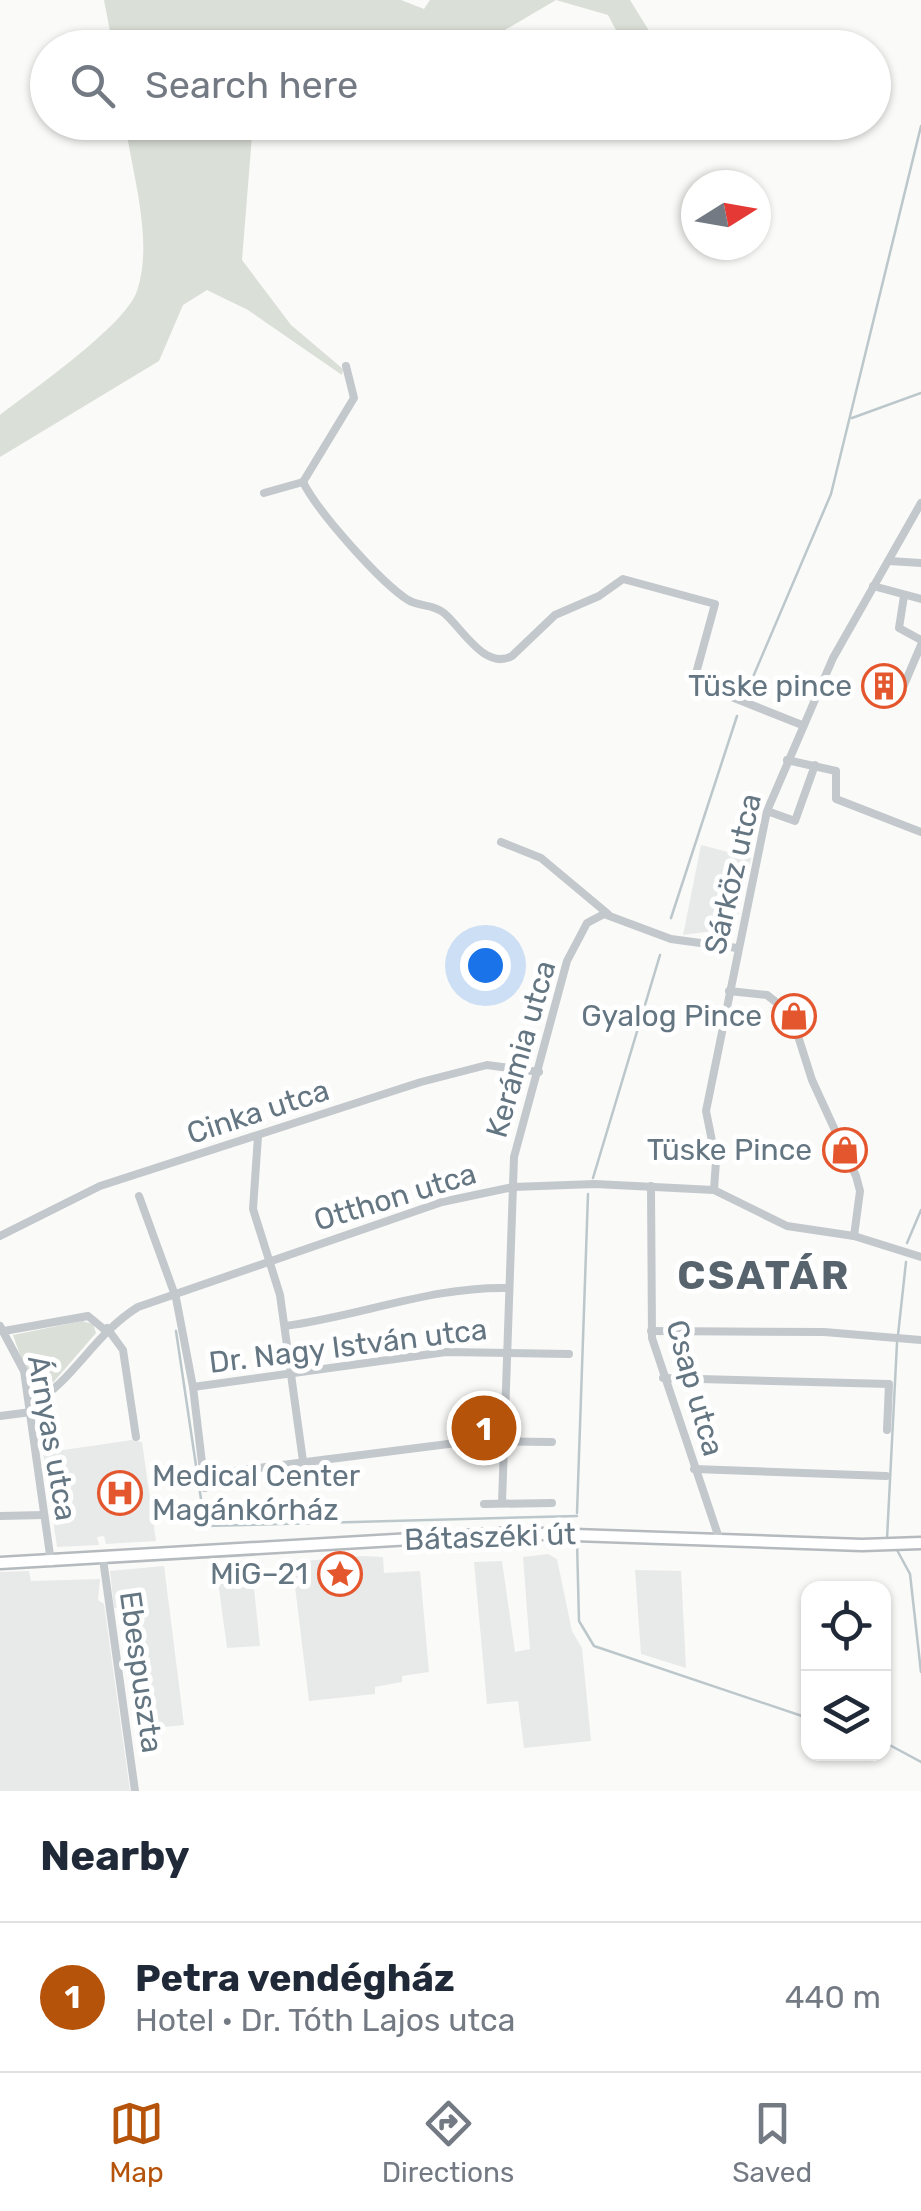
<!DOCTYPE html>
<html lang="en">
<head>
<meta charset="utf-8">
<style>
	:root { --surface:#fff; --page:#f2f2f3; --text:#1f2937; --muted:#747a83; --line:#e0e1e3; --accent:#b45309 }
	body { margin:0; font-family:Rubik,sans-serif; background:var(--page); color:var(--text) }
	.controls { position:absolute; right:30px; bottom:30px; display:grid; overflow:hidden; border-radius:20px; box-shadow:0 2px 8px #0004 }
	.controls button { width:90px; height:90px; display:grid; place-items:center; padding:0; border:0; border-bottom:2px solid var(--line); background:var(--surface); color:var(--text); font:50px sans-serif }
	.compass { position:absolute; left:681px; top:170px; width:90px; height:90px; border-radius:50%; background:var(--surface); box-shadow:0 2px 8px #0004; rotate:79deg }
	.you { position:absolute; left:485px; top:965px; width:35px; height:35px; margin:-25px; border:8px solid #fff; border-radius:50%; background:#1a73e8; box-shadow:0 0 0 15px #1a73e833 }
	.badge { display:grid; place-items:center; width:65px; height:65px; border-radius:50%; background:var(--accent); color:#fff; font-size:32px; font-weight:700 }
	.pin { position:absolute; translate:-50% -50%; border:5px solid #fff; box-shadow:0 2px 10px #0006 }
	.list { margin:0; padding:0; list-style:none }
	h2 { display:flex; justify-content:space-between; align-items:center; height:130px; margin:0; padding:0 40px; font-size:42px }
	h2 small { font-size:32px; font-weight:400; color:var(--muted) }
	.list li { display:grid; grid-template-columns:65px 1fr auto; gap:30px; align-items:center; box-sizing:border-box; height:150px; padding:0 40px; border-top:2px solid var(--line) }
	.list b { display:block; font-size:38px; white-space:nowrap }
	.list p { margin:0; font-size:32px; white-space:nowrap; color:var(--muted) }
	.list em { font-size:32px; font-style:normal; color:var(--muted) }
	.icon { flex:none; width:55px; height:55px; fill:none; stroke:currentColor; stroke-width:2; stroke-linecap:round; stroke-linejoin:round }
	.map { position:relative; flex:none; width:921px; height:1791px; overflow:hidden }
	.search { position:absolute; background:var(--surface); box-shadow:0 2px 8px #0004; left:30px; right:30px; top:30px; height:110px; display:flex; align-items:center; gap:25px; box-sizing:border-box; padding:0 35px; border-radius:55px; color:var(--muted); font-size:38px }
	.sheet { height:280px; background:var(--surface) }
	nav { display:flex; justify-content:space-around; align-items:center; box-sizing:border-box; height:140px; border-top:2px solid var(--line); background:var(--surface); font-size:28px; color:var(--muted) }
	nav a { display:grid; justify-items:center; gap:5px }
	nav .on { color:var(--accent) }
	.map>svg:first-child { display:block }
</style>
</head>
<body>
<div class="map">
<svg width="921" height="1791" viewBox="0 0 921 1791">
	<rect width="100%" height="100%" fill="#fafaf8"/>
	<g fill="#e8e9e9">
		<polygon points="701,845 751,858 735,928 683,935"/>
		<polygon points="132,1440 142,1442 156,1541 106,1544 104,1536 97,1537 99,1545 57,1547 43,1453"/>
		<polygon points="548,1554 557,1559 572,1631 582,1648 591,1741 524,1748 518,1701 487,1704 474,1562 502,1561 515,1652 530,1649 523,1557"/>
		<polygon points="362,1556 383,1557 384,1573 420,1571 429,1672 402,1676 402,1682 375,1687 375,1694 309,1701 292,1562"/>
		<polygon points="164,1566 184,1725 154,1728 138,1605 114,1608 110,1571"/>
		<polygon points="635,1570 681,1571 686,1668 641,1654"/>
		<polygon points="29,1571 31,1581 100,1579 98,1600 104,1604 130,1791 0,1791 0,1572"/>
		<polygon points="253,1579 260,1646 227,1648 218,1581"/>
	</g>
	<g fill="#dadfd7">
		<polygon points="104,0 401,0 424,9 430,0 630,0 659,47 625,47 608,15 556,0 476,47 375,48 277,36 274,47 113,47"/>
		<path d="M125,123H253L242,260L291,325L343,369L342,375L248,310L207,290L183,305L159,361L0,457V415C32,390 125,326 137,291C154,241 132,173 125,123Z"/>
		<polygon points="82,1321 93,1324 96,1333 44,1393 33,1392 13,1335"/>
	</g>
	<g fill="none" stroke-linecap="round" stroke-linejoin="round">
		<g stroke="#bbc7cb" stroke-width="2.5">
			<polyline points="852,418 921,393"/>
			<polyline points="750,684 831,494 921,126"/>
			<polyline points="671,918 737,716"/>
			<polyline points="593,1178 660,955"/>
			<polyline points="907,1243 921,1210"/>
			<polyline points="176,1331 205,1526 577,1516"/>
			<polyline points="898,1335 906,1262"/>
			<polyline points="577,1513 588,1194"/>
			<polyline points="887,1539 897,1343"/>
			<polyline points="577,1542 579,1621 594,1646 808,1718"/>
			<polyline points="897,1550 910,1574 921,1672"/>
			<polyline points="884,1742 921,1762"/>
		</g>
		<g stroke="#b5babe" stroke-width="15">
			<polyline id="major" points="0,1563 516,1533 862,1545 921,1543"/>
		</g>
		<g stroke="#c3c8cc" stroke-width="8">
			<path d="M303,482C318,512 380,582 408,600C420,607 433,604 444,613C462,628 485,671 512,656L555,615L599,596L623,579L715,604L695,677L699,684L802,725"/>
			<polyline points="303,482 354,398 346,366"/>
			<polyline points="264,493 303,482"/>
			<polyline points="889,561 921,563"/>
			<polyline points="873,586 921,599"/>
			<polyline points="904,596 899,628 921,640"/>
			<polyline points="898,699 921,645"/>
			<polyline points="787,760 836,771 836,799 921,832"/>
			<polyline points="767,811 795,821 815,765"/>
			<polyline points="501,842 541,858 608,914"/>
			<polyline points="729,991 767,995 791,1014 812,1080 856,1176 860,1191 854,1236"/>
			<polyline points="258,1136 253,1209 280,1295 303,1461"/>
			<polyline points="651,1186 652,1338 719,1538"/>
			<polyline points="714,1190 716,1161 706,1111 767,811 833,658 921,503"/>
			<polyline points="139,1196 176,1298 193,1387 205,1488"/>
			<polyline points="0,1236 100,1186 421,1082 487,1065 539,1072"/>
			<polyline points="0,1326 24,1371 51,1562"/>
			<path d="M285,1326C361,1316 432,1286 509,1288"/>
			<polyline points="107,1328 123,1350 136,1437"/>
			<polyline points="4,1331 88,1316 105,1330"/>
			<polyline points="651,1331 824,1332 921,1340"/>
			<polyline points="663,1378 889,1384 887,1430"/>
			<polyline points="193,1387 446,1352 569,1354"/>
			<path d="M30,1406C73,1382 94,1334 138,1307L442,1202L513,1187L595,1184L714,1190L787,1226L854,1236L921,1257"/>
			<polyline points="0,1416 31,1412"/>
			<polyline points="694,1469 886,1476"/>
			<polyline points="204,1475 472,1441 552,1442"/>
			<polyline points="502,1503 514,1157 567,961 587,923 604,914 671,939 737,948"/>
			<polyline points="484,1504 552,1503"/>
			<polyline points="0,1516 44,1515"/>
			<polyline points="103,1559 135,1791"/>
		</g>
		<use href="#major" stroke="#fff" stroke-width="10"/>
	</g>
	<defs>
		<g id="building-ring" transform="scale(2.25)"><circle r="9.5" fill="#fff" stroke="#e4572e" stroke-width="1.5"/><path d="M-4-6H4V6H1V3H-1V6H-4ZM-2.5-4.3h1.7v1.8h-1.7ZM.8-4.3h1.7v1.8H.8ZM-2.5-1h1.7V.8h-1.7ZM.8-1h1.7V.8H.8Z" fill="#e4572e"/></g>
		<g id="shop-ring" transform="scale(2.25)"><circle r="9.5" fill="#fff" stroke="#e4572e" stroke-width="1.5"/><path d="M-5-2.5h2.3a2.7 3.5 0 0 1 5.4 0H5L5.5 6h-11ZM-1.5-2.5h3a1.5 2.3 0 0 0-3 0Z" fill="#e4572e"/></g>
		<g id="hospital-ring" transform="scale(2.25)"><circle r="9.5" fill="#fff" stroke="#e4572e" stroke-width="1.5"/><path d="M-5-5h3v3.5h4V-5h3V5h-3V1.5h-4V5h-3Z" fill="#e4572e"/></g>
		<g id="sight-ring" transform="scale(2.25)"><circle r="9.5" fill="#fff" stroke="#e4572e" stroke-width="1.5"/><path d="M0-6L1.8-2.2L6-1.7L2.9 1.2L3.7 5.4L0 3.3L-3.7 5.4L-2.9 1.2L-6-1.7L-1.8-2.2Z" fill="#e4572e"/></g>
	</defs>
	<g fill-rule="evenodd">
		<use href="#building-ring" x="884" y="686"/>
		<use href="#shop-ring" x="794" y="1016"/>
		<use href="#shop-ring" x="845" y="1150"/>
		<use href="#hospital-ring" x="120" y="1493"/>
		<use href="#sight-ring" x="340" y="1574"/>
	</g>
	<g text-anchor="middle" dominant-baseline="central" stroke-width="10" stroke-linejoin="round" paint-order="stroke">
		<g font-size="30" fill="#657683" stroke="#fff" text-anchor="end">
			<text x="852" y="686">Tüske pince</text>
			<text x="762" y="1016">Gyalog Pince</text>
			<text x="812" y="1150">Tüske Pince</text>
			<text x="152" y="1476" text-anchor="start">Medical Center<tspan x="152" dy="34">Magánkórház</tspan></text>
			<text x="308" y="1574">MiG–21</text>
		</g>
		<g font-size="30" fill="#657683" stroke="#fff">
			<text transform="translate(733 874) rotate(-77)">Sárköz utca</text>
			<text transform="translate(521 1049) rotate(-74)">Kerámia utca</text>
			<text transform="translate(258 1112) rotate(-18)">Cinka utca</text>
			<text transform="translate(395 1197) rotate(-17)">Otthon utca</text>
			<text transform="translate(348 1346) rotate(-7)">Dr. Nagy István utca</text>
			<text transform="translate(695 1388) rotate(74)">Csap utca</text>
			<text transform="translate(52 1438) rotate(80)">Árnyas utca</text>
			<text transform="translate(490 1537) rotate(-2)">Bátaszéki út</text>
			<text transform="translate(141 1672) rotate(82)">Ebespuszta</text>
		</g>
		<g font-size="40" font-weight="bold" letter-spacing="2.5" fill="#57646e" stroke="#fff">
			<text x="764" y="1275">CSATÁR</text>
		</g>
	</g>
</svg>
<div class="controls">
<button><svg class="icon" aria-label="locate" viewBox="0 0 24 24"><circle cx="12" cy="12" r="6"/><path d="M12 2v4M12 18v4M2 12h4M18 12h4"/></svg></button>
<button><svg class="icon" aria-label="layers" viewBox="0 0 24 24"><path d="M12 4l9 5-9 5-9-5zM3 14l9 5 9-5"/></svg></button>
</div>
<svg class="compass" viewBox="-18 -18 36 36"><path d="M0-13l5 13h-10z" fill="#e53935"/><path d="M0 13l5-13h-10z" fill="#747a83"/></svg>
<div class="you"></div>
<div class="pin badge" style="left:484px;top:1428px">1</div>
<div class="search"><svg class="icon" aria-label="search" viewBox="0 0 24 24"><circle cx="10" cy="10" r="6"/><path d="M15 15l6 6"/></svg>Search here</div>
</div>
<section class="sheet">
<h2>Nearby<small></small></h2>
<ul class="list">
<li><span class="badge">1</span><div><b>Petra vendégház</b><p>Hotel · Dr. Tóth Lajos utca</p></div><em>440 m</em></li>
</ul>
</section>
<nav>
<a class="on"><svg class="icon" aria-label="map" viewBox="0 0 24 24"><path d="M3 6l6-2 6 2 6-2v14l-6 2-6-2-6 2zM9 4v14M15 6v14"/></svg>Map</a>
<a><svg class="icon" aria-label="directions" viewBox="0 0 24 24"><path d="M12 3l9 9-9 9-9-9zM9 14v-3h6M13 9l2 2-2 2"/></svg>Directions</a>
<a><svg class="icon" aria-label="saved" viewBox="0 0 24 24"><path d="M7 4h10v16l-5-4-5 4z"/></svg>Saved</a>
</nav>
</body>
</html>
